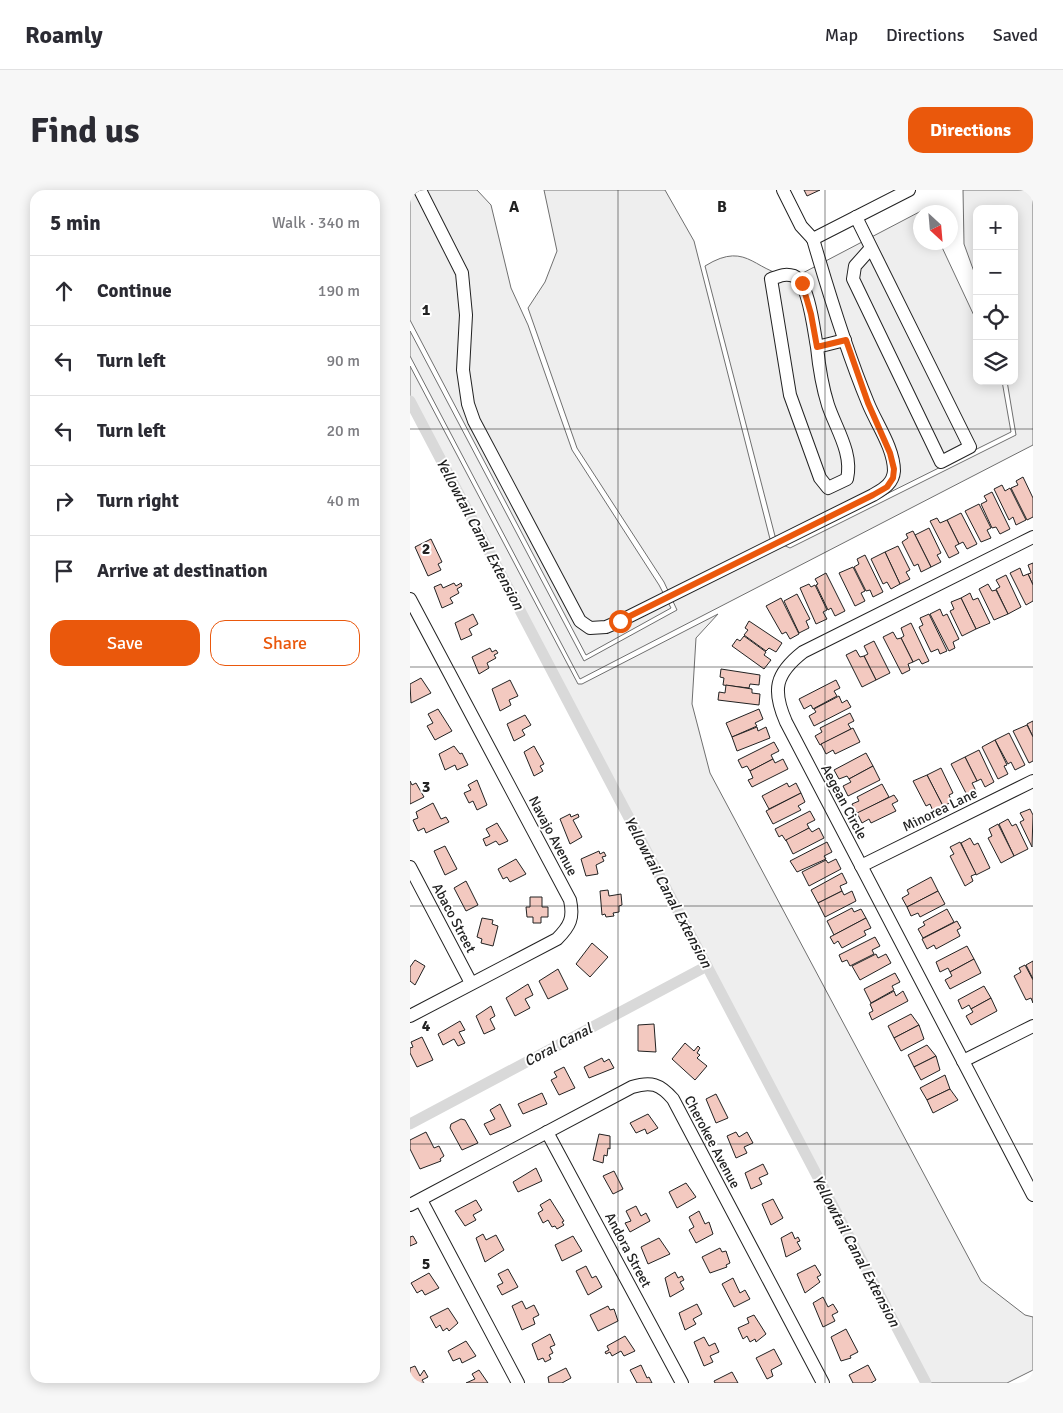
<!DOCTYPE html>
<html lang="en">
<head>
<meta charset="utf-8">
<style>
	:root { --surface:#fff; --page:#f7f7f7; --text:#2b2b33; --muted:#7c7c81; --line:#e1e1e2; --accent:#ea580c }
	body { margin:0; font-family:Signika,sans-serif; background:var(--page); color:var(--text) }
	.controls { position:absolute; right:15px; top:15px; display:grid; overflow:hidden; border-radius:10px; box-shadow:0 2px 12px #0003 }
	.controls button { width:45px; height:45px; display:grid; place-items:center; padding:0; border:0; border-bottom:1px solid var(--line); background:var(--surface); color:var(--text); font:25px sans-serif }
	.compass { position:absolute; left:503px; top:15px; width:45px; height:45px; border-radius:50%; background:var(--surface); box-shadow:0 2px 12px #0003; rotate:154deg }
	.stop { position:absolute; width:15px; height:15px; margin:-11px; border:4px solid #ea580c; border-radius:50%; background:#fff }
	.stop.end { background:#ea580c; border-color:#fff; box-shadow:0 1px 5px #0008 }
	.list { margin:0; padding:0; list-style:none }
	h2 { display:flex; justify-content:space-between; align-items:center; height:65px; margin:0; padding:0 20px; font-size:21px }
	h2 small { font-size:16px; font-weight:400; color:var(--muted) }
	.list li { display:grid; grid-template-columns:32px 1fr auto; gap:15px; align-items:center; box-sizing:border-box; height:70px; padding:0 20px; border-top:1px solid var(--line) }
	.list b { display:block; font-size:19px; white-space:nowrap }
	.list em { font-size:16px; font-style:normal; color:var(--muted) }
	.actions { display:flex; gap:10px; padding:15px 20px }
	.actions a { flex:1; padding:11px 0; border:1px solid var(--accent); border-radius:15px; text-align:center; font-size:18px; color:var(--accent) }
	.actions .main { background:var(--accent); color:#fff }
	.icon { flex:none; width:28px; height:28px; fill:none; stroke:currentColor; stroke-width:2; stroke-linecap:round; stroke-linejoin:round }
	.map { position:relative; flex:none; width:623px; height:1193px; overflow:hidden; border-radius:15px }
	header { display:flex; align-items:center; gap:30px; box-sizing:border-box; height:70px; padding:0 25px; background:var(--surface); border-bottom:1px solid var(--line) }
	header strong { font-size:24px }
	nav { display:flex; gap:28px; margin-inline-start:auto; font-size:18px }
	.intro { display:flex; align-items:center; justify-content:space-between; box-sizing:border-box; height:120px; padding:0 30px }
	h1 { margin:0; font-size:35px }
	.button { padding:12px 22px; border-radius:15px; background:var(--accent); color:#fff; font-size:18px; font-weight:700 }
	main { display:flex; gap:30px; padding:0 30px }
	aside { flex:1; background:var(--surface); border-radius:15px; box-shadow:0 2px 12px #0003 }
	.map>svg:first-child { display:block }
</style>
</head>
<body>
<header>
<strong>Roamly</strong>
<nav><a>Map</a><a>Directions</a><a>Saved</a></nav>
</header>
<div class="intro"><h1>Find us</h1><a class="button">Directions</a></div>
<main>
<aside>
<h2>5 min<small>Walk · 340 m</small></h2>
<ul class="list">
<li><svg class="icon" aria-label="ahead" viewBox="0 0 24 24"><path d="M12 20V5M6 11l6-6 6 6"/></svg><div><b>Continue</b></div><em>190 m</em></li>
<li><svg class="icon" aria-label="left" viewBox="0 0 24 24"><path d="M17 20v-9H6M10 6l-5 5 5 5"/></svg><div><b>Turn left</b></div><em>90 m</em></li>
<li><svg class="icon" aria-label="left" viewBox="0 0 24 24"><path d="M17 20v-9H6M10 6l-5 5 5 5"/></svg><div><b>Turn left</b></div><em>20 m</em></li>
<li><svg class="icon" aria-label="right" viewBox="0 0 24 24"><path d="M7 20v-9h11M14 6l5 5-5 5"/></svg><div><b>Turn right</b></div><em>40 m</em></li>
<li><svg class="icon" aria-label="arrive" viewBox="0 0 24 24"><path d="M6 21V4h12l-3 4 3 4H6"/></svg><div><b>Arrive at destination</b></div></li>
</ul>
<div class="actions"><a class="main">Save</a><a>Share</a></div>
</aside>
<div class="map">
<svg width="623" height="1193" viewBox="0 0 623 1193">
	<rect width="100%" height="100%" fill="#fff"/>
	<g fill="#eee" stroke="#6f6f6f">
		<polygon points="0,0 67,0 81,15 101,98 118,135 162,260 249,395 261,418 176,465 0,130"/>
		<polygon points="134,0 255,0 284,51 360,349 380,358 606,245 597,191 604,191 604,19 567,19 567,90 554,54 553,0 623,0 623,255 170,489 0,166 0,141 174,471 267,420 254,392 167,258 118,118 135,92 147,61"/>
		<path d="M515,19L517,22H510V52L530,53L567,132V191H592L601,242L380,352L365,346L295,76C340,48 345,87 387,86Z"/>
		<polygon points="0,176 168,494 172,494 308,424 286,448 282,514 300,583 571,1091 615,1125 623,1127 623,1180 597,1193 512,1193 0,219"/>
	</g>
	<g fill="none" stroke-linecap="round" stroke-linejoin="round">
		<g stroke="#d9d9d9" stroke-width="11">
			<polyline points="0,211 516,1193"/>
			<polyline points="0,934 297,776"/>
		</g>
	</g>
	<g fill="#f3c9c0" stroke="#222">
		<polygon points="394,0 410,0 397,6"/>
		<polygon points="613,287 623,308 623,327 617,330 601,298 608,295 606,291"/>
		<polygon points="592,295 595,301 600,298 616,330 606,335 603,327 599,330 584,299"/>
		<polygon points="582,302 600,339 590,344 586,337 582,338 571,314 577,311 574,306"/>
		<polygon points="569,314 581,338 577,340 581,348 571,352 555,321"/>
		<polygon points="551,323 567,354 557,359 553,352 549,354 537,330"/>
		<polygon points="527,328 530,333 537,330 549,354 545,356 549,363 539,368 520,331"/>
		<polygon points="519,338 531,363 527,365 531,372 521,377 505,345"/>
		<polygon points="503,341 521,377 511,382 508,374 504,376 492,352 498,348 496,344"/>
		<polygon points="21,349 32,372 28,374 31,380 18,386 5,357"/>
		<polygon points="488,356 500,380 496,382 500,389 490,394 475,362"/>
		<polygon points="475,362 490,394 481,399 477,392 473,394 461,369"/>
		<polygon points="455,365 473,402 463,407 460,400 456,401 444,377 449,374 447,369"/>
		<polygon points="623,373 623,395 618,384 621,383 618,375"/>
		<polygon points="443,377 455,401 451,403 455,411 445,416 429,383"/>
		<polygon points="610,378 613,386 618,384 623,395 623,411 616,415 600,383"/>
		<polygon points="416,383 435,421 425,426 421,418 418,420 406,395 408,394 405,389"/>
		<polygon points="596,385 611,417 598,424 586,399 590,397 586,390"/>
		<polygon points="44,393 46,396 51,393 52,396 47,399 49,403 40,408 43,413 32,418 24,397 31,394 33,398"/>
		<polygon points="399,394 401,397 405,395 417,420 413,422 417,429 406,434 390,398"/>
		<polygon points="578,394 582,401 586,400 598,424 584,430 569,399"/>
		<polygon points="560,403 563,410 568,408 580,433 566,439 551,408"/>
		<polygon points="387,404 400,429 396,431 399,438 389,443 374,411"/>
		<polygon points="371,408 389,444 380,449 376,442 372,444 356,416"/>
		<polygon points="551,408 566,439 552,446 540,421 544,419 541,412"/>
		<polygon points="530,419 533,426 537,424 549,449 543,452 545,458 539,461 520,424"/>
		<polygon points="63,424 68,434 59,439 62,445 51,450 45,433"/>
		<polygon points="519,424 537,461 530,464 528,459 521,462 509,437 513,435 510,428"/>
		<polygon points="339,431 372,453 366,462 359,458 356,461 334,445 338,440 335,438"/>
		<polygon points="501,433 519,471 512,474 509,469 503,472 491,448 494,446 491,438"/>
		<polygon points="483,442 487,449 491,448 503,472 498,474 500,480 492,484 473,447"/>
		<polygon points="334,446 356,462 354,465 361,470 354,479 322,456 327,449 330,451"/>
		<polygon points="464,451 480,483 466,490 454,466 458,464 454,456"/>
		<polygon points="80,458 82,462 86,460 88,463 84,465 86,468 77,473 79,478 69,484 62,467"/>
		<polygon points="446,460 450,467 454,466 466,490 452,497 436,465"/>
		<polygon points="311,479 350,485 349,495 340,494 339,498 313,495 314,488 310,487"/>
		<polygon points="11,488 21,503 1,513 0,494"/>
		<polygon points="100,490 108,506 99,510 101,515 90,521 82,499"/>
		<polygon points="426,490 430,498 424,501 427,506 403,519 401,515 394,519 389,509"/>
		<polygon points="316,495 342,499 342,503 350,504 349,515 308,510 309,502 315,503"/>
		<polygon points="429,506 432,513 437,510 441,517 404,536 399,526 406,522 404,519"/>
		<polygon points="28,519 42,541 25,550 17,536 23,533 18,524"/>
		<polygon points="349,519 353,529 345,533 347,536 322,547 316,533"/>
		<polygon points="440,523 444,531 438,534 441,539 410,555 405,546 412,542 410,538"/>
		<polygon points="115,525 121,535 112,540 115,545 104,551 97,534"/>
		<polygon points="623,531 623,547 617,534"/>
		<polygon points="617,535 623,547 623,571 619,573 603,541"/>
		<polygon points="347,537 348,541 356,537 360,548 327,561 322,547"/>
		<polygon points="443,538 450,552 425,564 423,560 416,564 411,554"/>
		<polygon points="599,543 615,575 605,580 601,572 598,574 585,550"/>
		<polygon points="585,550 597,575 594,576 598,584 588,589 572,557"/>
		<polygon points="364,552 369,561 361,565 363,569 340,581 337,576 332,578 328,570"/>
		<polygon points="44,556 50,564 52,563 58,575 47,580 45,575 35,580 29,564"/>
		<polygon points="124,556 134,574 130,576 133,581 124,586 114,562"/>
		<polygon points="569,560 584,592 575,597 571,589 567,591 555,567"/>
		<polygon points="456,563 463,576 439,589 437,586 429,589 424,580"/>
		<polygon points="555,567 567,591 562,593 566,601 557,605 541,574"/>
		<polygon points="363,569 365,573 373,569 378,579 342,597 338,590 343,588 340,581"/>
		<polygon points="463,576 470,590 438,606 433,596 441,592 439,589"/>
		<polygon points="531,578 543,603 539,605 542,612 533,616 517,585"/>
		<polygon points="517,585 533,616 523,621 520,614 516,616 503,591"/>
		<polygon points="67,590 77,615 67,620 63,611 59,613 54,603 61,600 58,595"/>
		<polygon points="0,591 2,595 6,593 14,607 0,614"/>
		<polygon points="377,593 379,597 386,593 391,603 359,619 352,606"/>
		<polygon points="472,594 479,607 447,624 442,614 449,611 447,607"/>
		<polygon points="391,603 395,612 388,616 391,620 363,634 356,621"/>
		<polygon points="484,605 488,611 482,614 486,621 461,633 459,629 452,633 447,623"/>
		<polygon points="23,613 31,629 36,627 39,632 16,643 14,638 8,641 3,630 8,628 6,622"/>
		<polygon points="620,619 623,625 622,657 610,632 614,630 610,623"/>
		<polygon points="400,621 405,630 397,634 399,638 376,651 372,645 369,647 365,639"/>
		<polygon points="160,624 161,627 168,624 169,627 163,630 172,647 160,654 150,629"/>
		<polygon points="598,629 602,636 606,634 618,659 604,666 589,634"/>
		<polygon points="87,633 98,651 89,655 86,651 76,656 73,649 80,646 76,639"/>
		<polygon points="588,634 604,666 591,673 578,648 582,646 579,639"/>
		<polygon points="399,638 402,642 409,638 414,648 383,664 376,650"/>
		<polygon points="560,648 564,655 568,653 580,678 566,685 551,653"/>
		<polygon points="417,652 422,662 414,666 416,669 387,682 380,671"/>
		<polygon points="550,652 566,684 561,686 563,691 555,696 540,666 544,664 540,657"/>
		<polygon points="35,656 47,679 35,685 24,661"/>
		<polygon points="189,661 190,664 194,662 196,666 192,667 194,671 186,675 188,684 176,686 171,669"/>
		<polygon points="106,669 116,684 100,692 97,687 93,689 88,679"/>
		<polygon points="426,669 431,679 399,696 392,682 416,670 418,673"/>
		<polygon points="432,683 437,693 430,696 432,701 408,713 401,700"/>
		<polygon points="521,687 528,701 497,717 492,708 499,704 497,700"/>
		<polygon points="56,691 68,715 56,721 44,698"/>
		<polygon points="198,700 199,706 211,704 212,715 209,716 209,722 203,723 204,726 196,727 195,724 192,725 190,701"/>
		<polygon points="432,701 434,705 442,701 446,711 415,727 408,713"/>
		<polygon points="528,701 535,714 510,727 508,723 501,726 497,717"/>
		<polygon points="120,707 132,707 132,717 138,717 138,727 131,727 131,733 123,733 123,727 117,727 116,717 120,717"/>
		<polygon points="442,718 444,722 451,719 456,728 424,745 417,731"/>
		<polygon points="537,719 544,732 513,748 508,739 515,735 513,732"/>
		<polygon points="72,728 83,730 82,734 88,736 83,756 71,753 72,749 67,747"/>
		<polygon points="456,728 461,738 454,741 456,745 432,758 428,751 424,754 420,747"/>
		<polygon points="547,731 551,738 547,740 550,746 526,759 524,755 517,759 512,749"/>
		<polygon points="465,747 470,756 462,760 464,764 440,776 437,770 432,772 429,765"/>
		<polygon points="182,753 198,767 180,787 166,774"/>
		<polygon points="557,756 564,769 540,782 538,778 530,782 526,772"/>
		<polygon points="466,764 468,768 476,764 481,773 450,790 442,776"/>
		<polygon points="564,769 571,783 540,799 535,790 542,786 540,782"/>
		<polygon points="5,770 15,776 5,795 0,791 0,777"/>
		<polygon points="623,771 623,789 616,775"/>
		<polygon points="615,775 623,790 623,813 621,808 616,810 604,786 611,782 609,778"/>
		<polygon points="148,779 158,799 138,809 129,791"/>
		<polygon points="485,783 490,792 482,796 484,800 461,813 454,799"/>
		<polygon points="118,794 123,805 115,809 120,818 105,826 96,808"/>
		<polygon points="574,796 581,808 561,819 559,815 552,819 548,810"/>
		<polygon points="484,801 486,806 493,801 498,811 462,830 459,823 463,821 460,814"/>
		<polygon points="581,808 587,821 561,835 556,826 563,822 561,819"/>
		<polygon points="81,816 85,826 80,829 85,839 74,844 66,826"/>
		<polygon points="501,824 509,835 484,848 478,836"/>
		<polygon points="50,831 55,840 49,842 55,853 48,856 44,849 33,855 28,844"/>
		<polygon points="244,834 246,862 228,861 228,835"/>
		<polygon points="509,835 514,849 491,861 484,848"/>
		<polygon points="12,847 23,870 7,877 0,863 0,858 3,857 1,852"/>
		<polygon points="275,853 284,861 288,856 290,858 287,863 290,865 287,868 297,876 285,890 262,869"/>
		<polygon points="517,855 526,866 504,877 498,865"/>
		<polygon points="526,866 530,880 511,890 504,877"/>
		<polygon points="192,868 194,872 199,869 204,878 179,888 174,877"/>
		<polygon points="154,877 165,898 149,905 141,890 147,887 144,882"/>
		<polygon points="535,885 540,899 517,910 510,898"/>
		<polygon points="540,899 548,910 523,923 517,910"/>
		<polygon points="132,903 137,914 113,924 108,914"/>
		<polygon points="306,904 318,928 306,933 296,909"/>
		<polygon points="90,914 101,936 80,945 74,934 85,929 80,920"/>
		<polygon points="238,924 248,938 237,944 235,939 226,943 220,933"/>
		<polygon points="51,929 55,930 68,953 52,960 40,938 41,934"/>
		<polygon points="16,942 24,958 29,956 34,966 30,969 31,971 10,979 0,959 0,950"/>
		<polygon points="326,942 329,947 337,942 343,953 334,957 337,963 326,968 317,946"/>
		<polygon points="189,944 200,946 200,959 198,958 197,966 194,965 193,973 183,970"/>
		<polygon points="353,974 358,984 349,988 352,994 341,999 335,983"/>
		<polygon points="126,978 132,991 108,1002 103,992"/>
		<polygon points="204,981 213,999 203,1004 193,986"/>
		<polygon points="276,993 286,1007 267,1018 259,1002"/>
		<polygon points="140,1009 154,1031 152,1032 154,1035 147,1039 145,1036 142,1037 138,1030 133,1033 128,1023 133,1020 130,1015"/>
		<polygon points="363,1009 373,1028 361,1035 352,1014"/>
		<polygon points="66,1010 72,1020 63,1025 66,1030 55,1036 45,1021"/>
		<polygon points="226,1016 231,1026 236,1023 240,1031 220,1042 215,1033 221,1031 216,1021"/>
		<polygon points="289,1021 295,1034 299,1032 303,1044 286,1053 279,1040 284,1037 279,1027"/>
		<polygon points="382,1042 385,1049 388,1047 390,1051 387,1052 391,1059 376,1067 371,1048"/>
		<polygon points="73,1044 76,1050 86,1045 94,1060 75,1072 66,1048"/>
		<polygon points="3,1046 7,1053 0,1056 0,1047"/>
		<polygon points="163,1046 172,1061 152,1071 145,1055"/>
		<polygon points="249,1048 260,1064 238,1074 231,1057"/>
		<polygon points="310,1058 312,1062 316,1061 320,1073 316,1075 317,1077 300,1083 292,1067"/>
		<polygon points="405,1075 411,1085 407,1087 410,1092 395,1103 387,1084"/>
		<polygon points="176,1076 182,1088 186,1086 192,1097 178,1105 166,1081"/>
		<polygon points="98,1079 108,1097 92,1105 87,1096 93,1093 88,1084"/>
		<polygon points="265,1082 268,1088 272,1086 274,1090 270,1092 274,1099 260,1107 255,1088"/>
		<polygon points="19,1083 29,1098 15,1105 12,1100 7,1103 1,1093"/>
		<polygon points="323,1088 330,1103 335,1100 340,1109 324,1117 312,1094"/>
		<polygon points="413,1107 418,1117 423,1114 428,1122 422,1125 425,1131 413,1137 403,1113"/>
		<polygon points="112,1111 116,1119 124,1115 129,1125 123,1128 125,1134 112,1140 102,1116"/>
		<polygon points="287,1114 292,1124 283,1129 286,1134 275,1140 269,1123"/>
		<polygon points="198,1116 200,1120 204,1119 208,1131 188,1141 180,1125"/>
		<polygon points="38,1118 48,1133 39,1141 37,1138 33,1141 30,1135 26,1138 20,1127"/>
		<polygon points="344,1125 356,1144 346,1152 345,1149 340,1152 337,1146 333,1149 328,1138 339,1133 337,1128"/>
		<polygon points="436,1139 448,1162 440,1166 441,1168 431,1171 421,1147"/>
		<polygon points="140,1144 145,1155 140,1157 143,1163 139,1165 141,1169 135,1172 133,1168 128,1170 122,1154"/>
		<polygon points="215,1146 225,1161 214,1166 211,1161 202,1166 200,1162 196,1164 195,1162 199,1160 197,1156"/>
		<polygon points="294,1147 299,1156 305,1153 309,1162 300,1166 303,1172 294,1176 284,1152"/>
		<polygon points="56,1151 66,1166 52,1173 50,1168 43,1171 38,1161"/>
		<polygon points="364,1159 372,1174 361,1180 363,1186 357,1189 346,1168"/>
		<polygon points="231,1175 237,1188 239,1187 242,1193 227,1193 220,1180"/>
		<polygon points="458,1175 466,1190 461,1193 443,1193 439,1185"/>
		<polygon points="5,1176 10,1186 14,1180 18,1187 12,1190 14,1193 0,1193 0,1178"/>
		<polygon points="156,1178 161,1188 152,1193 139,1193 138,1187"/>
		<polygon points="69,1180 78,1193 56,1193 65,1189 62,1184"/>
		<polygon points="322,1182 328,1193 305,1193 304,1191"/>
	</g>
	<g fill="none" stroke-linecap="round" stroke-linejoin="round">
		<g stroke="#222" stroke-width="14">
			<g id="minor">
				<path d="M10,0L52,83L56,125L53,180L58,214L64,231L170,431L180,438L196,437L210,431L463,305C473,299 483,294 484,281C484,258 466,233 458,213C436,160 419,104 403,49"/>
				<polyline points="373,0 391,36 403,49"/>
				<polyline points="446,27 560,257 531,272 443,89 445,76 461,58"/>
				<polyline points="403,49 499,0"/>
				<path d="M407,157C404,142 399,92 384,86C375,83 369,86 361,89L380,205L410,288L418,298L437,289C443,263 426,239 418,215C412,196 409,177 407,157L435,150"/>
				<path d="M623,347L393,462C365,484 362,500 376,532L623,1005"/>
				<path d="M0,409L160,710C164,728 160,736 147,749L0,826"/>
				<polyline points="451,676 623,591"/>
				<polyline points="0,677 61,793"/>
				<polyline points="553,871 623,836"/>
				<polyline points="137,942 272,1193"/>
				<polyline points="11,1010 108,1193"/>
				<path d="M0,1015L222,897C241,891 250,894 263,909L413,1193"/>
			</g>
		</g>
		<use href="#minor" stroke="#fff" stroke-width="12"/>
	</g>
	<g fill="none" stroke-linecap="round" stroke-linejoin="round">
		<polyline stroke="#ea580c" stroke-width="6" points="210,431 463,305 477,297 483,288 484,279 480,263 458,213 436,150 407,157 401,124 392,93"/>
	</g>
	<path fill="none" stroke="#222" stroke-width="1" stroke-opacity="0.55" d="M208,0V1193M415,0V1193M0,239H623M0,477H623M0,716H623M0,954H623"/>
	<g text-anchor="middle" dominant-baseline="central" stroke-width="4" stroke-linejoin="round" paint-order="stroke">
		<g font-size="14" fill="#222" stroke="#fff">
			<text transform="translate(434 612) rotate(62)">Aegean Circle</text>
			<text transform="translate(530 620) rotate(-26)">Minorea Lane</text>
			<text transform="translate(143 646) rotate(62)">Navajo Avenue</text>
			<text transform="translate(44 728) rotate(62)">Abaco Street</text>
			<text transform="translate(302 952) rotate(62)">Cherokee Avenue</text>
			<text transform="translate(218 1060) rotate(62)">Andora Street</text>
		</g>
		<g font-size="15" font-style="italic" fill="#222" stroke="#fff">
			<text transform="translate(70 344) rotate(62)">Yellowtail Canal Extension</text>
			<text transform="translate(258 702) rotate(62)">Yellowtail Canal Extension</text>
			<text transform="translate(148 855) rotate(-28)">Coral Canal</text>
			<text transform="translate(446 1061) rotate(62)">Yellowtail Canal Extension</text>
		</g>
	</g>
	<g font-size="16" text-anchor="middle" font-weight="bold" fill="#222" stroke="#fff" stroke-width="4" stroke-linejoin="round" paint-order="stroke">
		<text x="104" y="22">A</text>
		<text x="312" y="22">B</text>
		<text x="16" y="125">1</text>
		<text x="16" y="364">2</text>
		<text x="16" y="602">3</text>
		<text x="16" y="841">4</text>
		<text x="16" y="1079">5</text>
	</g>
</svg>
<div class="controls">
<button>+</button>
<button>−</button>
<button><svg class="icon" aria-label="locate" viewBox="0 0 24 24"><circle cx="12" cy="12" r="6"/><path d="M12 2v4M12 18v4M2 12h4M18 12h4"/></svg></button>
<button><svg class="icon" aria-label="layers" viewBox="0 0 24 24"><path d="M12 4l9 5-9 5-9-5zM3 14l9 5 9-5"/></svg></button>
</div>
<svg class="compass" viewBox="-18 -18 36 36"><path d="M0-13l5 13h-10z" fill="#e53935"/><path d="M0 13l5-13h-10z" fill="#7c7c81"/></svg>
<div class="stop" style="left:210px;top:431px"></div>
<div class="stop end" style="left:392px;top:93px"></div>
</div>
</main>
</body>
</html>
